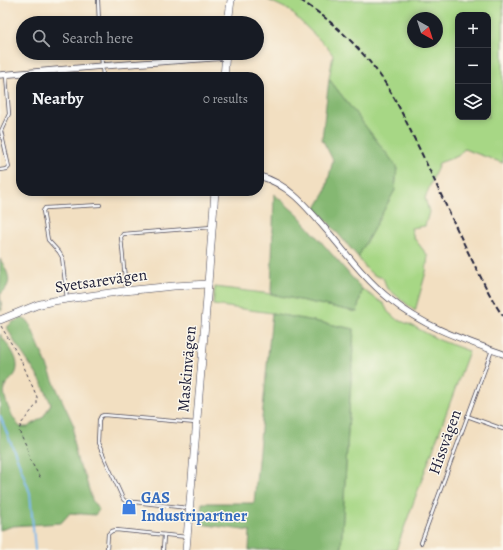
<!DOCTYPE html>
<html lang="en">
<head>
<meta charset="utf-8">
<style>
	:root { --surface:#171b24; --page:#242831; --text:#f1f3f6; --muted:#9ea1a6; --line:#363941 }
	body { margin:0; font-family:Alegreya,serif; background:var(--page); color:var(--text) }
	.controls { position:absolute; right:12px; top:12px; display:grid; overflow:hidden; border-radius:8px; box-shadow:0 2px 6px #0003 }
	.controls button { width:36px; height:36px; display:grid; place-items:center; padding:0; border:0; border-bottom:1px solid var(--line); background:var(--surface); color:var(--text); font:20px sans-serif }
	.compass { position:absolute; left:407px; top:12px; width:36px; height:36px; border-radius:50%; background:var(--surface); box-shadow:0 2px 6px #0003; rotate:141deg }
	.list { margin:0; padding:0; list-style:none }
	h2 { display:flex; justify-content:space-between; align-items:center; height:52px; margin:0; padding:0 16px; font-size:17px }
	h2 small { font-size:13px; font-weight:400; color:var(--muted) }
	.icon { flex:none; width:22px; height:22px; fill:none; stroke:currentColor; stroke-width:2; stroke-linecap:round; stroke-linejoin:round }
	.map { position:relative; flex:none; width:503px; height:550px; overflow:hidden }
	.search { position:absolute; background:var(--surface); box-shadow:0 2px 6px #0003; left:16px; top:16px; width:248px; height:44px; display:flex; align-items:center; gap:10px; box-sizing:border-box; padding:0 14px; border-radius:22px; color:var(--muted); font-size:15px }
	.panel { position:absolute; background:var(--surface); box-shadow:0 2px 6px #0003; left:16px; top:72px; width:248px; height:124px; border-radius:16px }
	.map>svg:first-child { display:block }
</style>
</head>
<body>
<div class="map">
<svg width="503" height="550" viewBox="0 0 503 550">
	<rect width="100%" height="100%" fill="#fbf7ec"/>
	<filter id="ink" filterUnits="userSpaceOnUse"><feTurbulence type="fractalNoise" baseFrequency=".025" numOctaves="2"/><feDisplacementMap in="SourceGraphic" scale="8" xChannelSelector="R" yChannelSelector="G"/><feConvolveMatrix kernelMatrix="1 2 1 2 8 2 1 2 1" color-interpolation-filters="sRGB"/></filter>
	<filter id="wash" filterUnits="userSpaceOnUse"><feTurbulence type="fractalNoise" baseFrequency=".012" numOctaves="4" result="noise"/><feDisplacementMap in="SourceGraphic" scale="16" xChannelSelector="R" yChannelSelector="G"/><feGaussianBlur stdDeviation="0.9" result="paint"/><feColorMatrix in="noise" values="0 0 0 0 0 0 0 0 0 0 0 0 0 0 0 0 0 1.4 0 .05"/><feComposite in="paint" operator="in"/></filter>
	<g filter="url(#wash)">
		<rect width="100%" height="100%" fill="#f2dfc1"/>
		<g fill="#a7d785" stroke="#647c60" fill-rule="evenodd">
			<path d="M268,0H503V163L464,149L458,156L439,163L425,198L429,212L425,226L411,228L414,238L428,256L426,272L415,311L386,287L384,280L382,277C372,278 363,265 358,257L395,190L397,167L329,79L333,55L327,47L289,10ZM458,15H488V117H458ZM413,18H437V42H413Z"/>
			<polygon points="215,287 271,294 357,312 362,289 384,304 388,312 396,319 413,326 439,340 469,351 396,550 341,550 354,329 272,313 213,305"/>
		</g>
		<g fill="#85b872" stroke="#546d56">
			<polygon points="329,79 397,167 395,190 358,257 316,208 325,193 333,160 322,139"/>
			<polygon points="274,194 298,215 362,289 357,312 271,294"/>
			<path d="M0,259C4,265 11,277 8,284C7,288 3,292 0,295L2,310L0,311Z"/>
			<polygon points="272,313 354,329 341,550 249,550 250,531 200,524 202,503 254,503"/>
			<path d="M22,318L29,322L56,387L74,426L73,441L78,463L85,476L92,500L99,510L95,515L70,513L61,523L13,526L0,530V334C6,343 18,356 17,367C17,375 11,379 6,384C0,395 12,418 20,427H28L43,417L51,404L42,383L31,366L14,341L7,327L13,322Z"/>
		</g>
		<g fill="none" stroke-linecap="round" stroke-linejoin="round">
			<polyline stroke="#7db9ef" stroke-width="2" points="0,416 19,463 30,493 35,550"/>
		</g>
	</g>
	<g filter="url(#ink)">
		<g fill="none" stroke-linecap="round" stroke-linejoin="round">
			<g stroke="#413e4f" stroke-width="4">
				<g id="service">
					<polyline points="98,0 99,23"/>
					<polyline points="101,53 103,77"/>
					<polyline points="0,170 7,169 9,167 1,131 9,114 6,76"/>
					<polyline points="126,289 121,237 123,234 212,227"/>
					<polyline points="67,299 62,257 59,252 48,240 43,211 45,208 100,205"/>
					<polyline points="467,416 503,429"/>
					<polyline points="188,508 125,501 123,499 98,443 99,420 101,416 104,415 196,423"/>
					<polyline points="421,543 492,350"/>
					<polyline points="107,550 108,534 112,531 116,530 187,537"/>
					<polyline points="163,550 164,535"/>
				</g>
			</g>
			<g stroke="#413e4f" stroke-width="7">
				<g id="minor">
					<polyline points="0,75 102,66 226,57"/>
					<path d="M259,176C290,184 309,210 329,233C348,256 367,281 391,300C424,327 464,340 503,354"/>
				</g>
			</g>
			<g stroke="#413e4f" stroke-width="8">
				<g id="tertiary">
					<polyline points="228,23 231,0"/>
					<polyline points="224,77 226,53"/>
					<polyline points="0,320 37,305 53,301 124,291 174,286 208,284"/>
					<polyline points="186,550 205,323 215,191"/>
				</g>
			</g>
			<polyline stroke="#413e4f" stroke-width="1" stroke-dasharray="3 3" stroke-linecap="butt" points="1,326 21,360 37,397 37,404 21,424 19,431 27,447 28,453 30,460 41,479"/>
			<use href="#service" stroke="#fff" stroke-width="2.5"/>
			<use href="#minor" stroke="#fff" stroke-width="5.5"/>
			<use href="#tertiary" stroke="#fff" stroke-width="7"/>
			<path stroke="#22223b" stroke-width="2" stroke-dasharray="6 3" stroke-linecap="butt" d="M300,0C330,19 358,45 379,74C394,95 404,117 415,140C436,182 454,225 475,266C484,283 492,301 503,316"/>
		</g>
	</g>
	<defs>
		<g id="shop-bare" transform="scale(1.2)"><path d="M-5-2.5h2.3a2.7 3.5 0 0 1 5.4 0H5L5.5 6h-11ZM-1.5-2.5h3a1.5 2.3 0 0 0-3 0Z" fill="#3f7fe0" stroke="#fbf7ec" stroke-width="2.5" paint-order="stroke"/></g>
	</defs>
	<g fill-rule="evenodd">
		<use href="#shop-bare" x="129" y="507"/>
	</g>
	<g text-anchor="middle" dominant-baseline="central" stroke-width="3" stroke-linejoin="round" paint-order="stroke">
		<g font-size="16" fill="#22223b" stroke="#fbf7ec">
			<text transform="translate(101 281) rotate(-8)">Svetsarevägen</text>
			<text transform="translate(187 369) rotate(-85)">Maskinvägen</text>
			<text transform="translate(445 442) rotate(-70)">Hissvägen</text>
		</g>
		<g font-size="16" font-weight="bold" fill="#366cbe" stroke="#fbf7ec" text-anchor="start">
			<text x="141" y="498">GAS<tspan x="141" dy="18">Industripartner</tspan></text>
		</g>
	</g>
</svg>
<div class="controls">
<button>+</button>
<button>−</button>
<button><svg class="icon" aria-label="layers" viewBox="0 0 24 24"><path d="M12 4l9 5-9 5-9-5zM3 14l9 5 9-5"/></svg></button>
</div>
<svg class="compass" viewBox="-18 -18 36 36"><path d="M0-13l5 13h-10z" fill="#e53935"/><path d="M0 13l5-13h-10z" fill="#9ea1a6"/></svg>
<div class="search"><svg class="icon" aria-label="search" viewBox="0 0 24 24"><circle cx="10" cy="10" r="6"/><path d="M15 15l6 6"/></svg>Search here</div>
<section class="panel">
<h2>Nearby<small>0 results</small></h2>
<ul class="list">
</ul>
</section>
</div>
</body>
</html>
